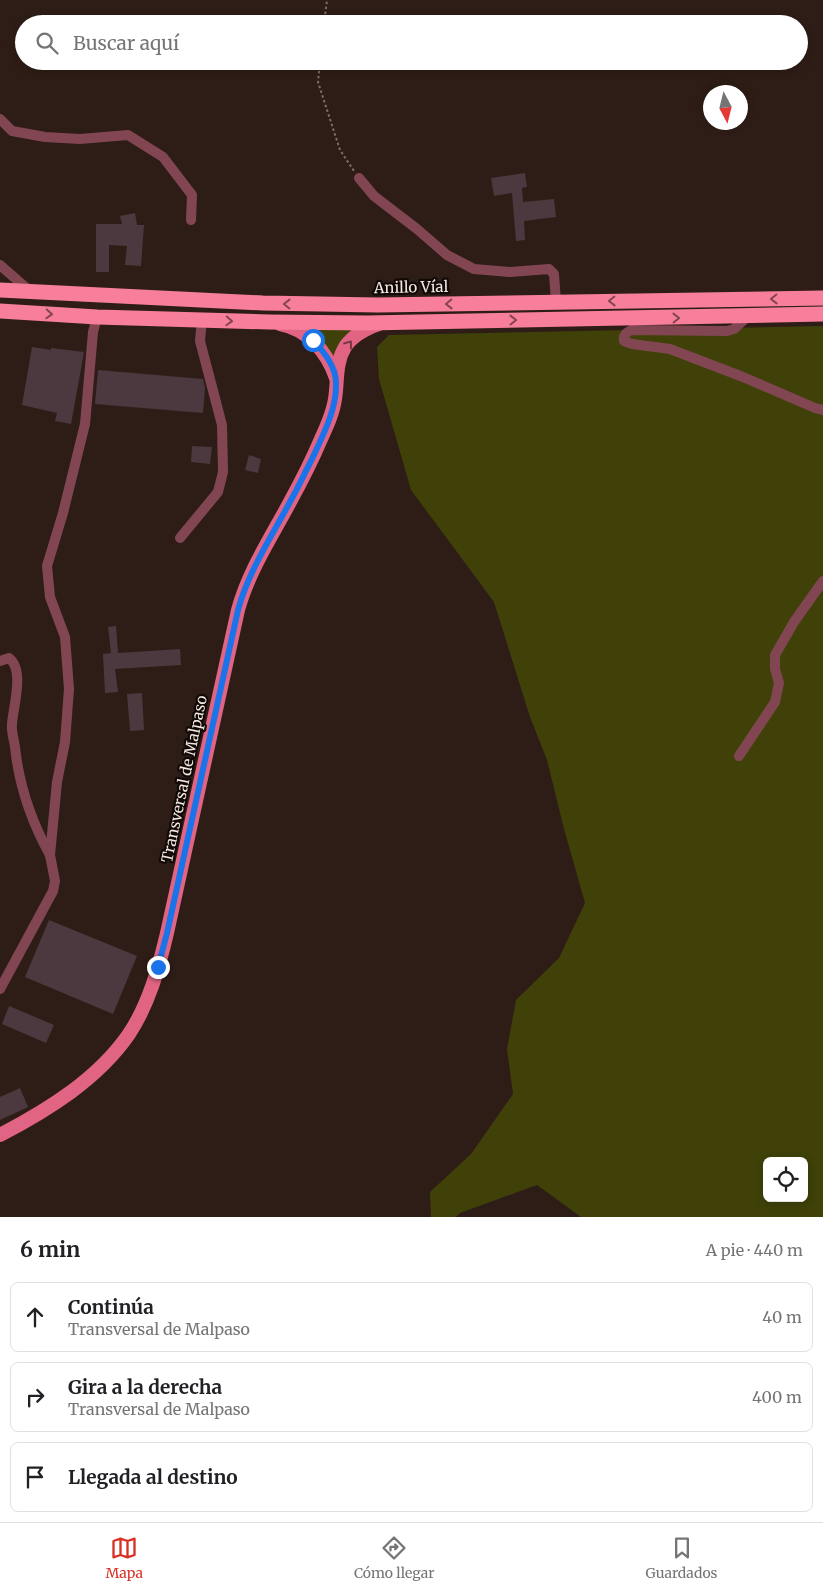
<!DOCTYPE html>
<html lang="es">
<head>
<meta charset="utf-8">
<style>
	:root { --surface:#fff; --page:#f6f6f6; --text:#202124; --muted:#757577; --line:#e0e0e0; --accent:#d93025 }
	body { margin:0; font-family:Merriweather,serif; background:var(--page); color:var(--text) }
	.controls { position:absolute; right:15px; bottom:15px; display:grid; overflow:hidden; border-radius:8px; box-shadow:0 2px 8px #0003 }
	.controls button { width:45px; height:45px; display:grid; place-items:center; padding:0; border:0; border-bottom:1px solid var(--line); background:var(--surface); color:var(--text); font:25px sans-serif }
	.compass { position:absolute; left:703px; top:85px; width:45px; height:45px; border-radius:50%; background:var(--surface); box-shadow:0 2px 8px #0003; rotate:173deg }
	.stop { position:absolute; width:15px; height:15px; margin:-11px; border:4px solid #1a73e8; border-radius:50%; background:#fff }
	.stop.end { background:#1a73e8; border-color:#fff; box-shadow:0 1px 5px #0008 }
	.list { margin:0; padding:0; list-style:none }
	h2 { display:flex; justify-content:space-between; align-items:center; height:65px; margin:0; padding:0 20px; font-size:21px }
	h2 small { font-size:16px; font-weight:400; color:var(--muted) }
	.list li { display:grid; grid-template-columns:32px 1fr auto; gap:15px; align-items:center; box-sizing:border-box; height:70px; margin:0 10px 10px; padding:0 10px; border:1px solid var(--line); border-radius:8px }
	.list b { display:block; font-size:19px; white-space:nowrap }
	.list p { margin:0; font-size:16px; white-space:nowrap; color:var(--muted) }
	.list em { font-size:16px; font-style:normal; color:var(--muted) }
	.icon { flex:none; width:28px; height:28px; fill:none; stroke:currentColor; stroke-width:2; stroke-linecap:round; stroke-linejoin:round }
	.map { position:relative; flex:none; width:823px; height:1217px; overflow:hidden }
	.search { position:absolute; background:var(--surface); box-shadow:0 2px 8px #0003; left:15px; right:15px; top:15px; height:55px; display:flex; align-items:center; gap:12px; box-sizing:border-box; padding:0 18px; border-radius:28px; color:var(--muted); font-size:19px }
	.sheet { height:305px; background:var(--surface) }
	nav { display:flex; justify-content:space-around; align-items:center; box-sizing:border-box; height:70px; border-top:1px solid var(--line); background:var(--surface); font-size:14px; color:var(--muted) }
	nav a { display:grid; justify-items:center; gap:2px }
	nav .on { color:var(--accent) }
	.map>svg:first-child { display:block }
</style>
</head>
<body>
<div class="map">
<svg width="823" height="1217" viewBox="0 0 823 1217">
	<rect width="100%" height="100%" fill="#2e1d16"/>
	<g fill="#3f4109" fill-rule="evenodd">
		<path d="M823,326V1217H581L537,1185L460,1213L456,1217H431L430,1192L471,1154L513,1094L507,1049L516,1000L559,958L585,903L564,829L547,760L530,717L494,602L411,490L379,379L377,347L389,335ZM767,1161H804V1198H767Z"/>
		<path d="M294,327L359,329L334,359C323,338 316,335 294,327Z"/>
	</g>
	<g fill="#4c383f">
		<polygon points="525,173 527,187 522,188 523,202 554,199 556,217 524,221 525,240 516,241 512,193 494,196 491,178"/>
		<polygon points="135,213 137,225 144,225 141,266 125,265 127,246 109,245 109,272 96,272 96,224 122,224 120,216"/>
		<polygon points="32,347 51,350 51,348 84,352 71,424 55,421 57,413 22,405"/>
		<polygon points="98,370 203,379 205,388 203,413 95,404"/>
		<polygon points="192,446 212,447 210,464 191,462"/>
		<polygon points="249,455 261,459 258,473 245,470"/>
		<polygon points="116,626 118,653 180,649 181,665 115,669 118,692 105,693 103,654 111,653 108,627"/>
		<polygon points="142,693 144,730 130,731 127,694"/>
		<polygon points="49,920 137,956 113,1014 25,977"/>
		<polygon points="9,1006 54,1025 46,1043 2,1024"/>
		<polygon points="20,1088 28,1107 0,1120 0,1097"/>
	</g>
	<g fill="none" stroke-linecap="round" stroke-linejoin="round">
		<g stroke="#7d6e68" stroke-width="2" stroke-dasharray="2.5 2.5" stroke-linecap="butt">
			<polyline points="324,24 327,0"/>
			<polyline points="320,61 318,82 340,150 354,171"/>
		</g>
		<g stroke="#824653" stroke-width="10">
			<polyline points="0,119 12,131 45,137 80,139 128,135 163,157 192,195 191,220"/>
			<polyline points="359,178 374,196 417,229 447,255 474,269 510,272 549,269 554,274 556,302"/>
			<polyline points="0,265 31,292"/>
			<path d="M748,316L734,329L727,331L631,330C626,333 623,335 624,341L632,344L670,349L743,377L815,408L823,410"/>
			<polyline points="180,538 218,492 223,472 222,425 200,341 202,319"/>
			<path d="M0,661L9,658C25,670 13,707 12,724C11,731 14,739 15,747C19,785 31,821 50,855"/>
			<polyline points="739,756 775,702 779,683 775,669 775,655 794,622 823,581"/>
			<polyline points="0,989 53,891 55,881 50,855 57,782 65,742 69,689 65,637 50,597 47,566 63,513 85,424 93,332 97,317"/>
		</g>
		<g stroke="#e16484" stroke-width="14">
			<path d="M280,324C308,329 327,352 336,378"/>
			<path d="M0,1135C48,1110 98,1079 129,1034C149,1004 159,967 167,933L238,610C249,570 272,536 291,500C302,480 312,460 321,439C327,426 333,413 335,399C338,381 335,364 345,347C353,335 365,329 379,324"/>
		</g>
		<g stroke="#f77f9c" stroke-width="15">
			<polyline points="0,290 263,303 378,305 823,298"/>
			<polyline points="0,311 97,317 269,322 367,323 823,314"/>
		</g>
	</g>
	<defs><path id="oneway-chevron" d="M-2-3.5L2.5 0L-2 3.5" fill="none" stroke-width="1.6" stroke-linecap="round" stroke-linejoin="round" transform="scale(1.25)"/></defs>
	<g stroke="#844451">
		<use href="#oneway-chevron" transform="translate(774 299) rotate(179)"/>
		<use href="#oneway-chevron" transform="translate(612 301) rotate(179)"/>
		<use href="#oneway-chevron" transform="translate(287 304) rotate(-179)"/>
		<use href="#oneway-chevron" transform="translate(449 304) rotate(179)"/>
		<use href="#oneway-chevron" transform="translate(49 314) rotate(3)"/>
		<use href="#oneway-chevron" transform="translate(676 318) rotate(-1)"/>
		<use href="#oneway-chevron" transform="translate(513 320) rotate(-1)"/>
		<use href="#oneway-chevron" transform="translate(229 321) rotate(3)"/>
	</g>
	<use stroke="#793645" href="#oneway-chevron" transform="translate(349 344) rotate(-53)"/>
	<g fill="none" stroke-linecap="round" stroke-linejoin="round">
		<path stroke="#1a73e8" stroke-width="6" d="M158,967L167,933L238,610C249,570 272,536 291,500C299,486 305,472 312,459C323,435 337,409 336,383C336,366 323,351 313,340"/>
	</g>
	<g text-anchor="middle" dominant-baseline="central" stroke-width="4.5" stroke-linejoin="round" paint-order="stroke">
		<g font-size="15" fill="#f4e8e3" stroke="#110906">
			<text transform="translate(411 287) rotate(-1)">Anillo Víal</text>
			<text transform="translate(184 779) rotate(-78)">Transversal de Malpaso</text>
		</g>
	</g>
</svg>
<div class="controls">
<button><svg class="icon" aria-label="locate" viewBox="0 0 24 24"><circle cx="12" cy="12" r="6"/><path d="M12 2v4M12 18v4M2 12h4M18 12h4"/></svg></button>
</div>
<svg class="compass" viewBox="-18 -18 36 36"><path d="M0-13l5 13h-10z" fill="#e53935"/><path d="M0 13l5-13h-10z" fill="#757577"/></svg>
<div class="stop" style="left:313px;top:340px"></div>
<div class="stop end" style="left:158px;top:967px"></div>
<div class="search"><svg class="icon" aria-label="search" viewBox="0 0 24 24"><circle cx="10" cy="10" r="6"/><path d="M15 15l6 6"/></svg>Buscar aquí</div>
</div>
<section class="sheet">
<h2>6 min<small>A pie · 440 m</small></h2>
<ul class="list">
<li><svg class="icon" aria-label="ahead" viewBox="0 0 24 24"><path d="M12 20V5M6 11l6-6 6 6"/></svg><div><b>Continúa</b><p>Transversal de Malpaso</p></div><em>40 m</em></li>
<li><svg class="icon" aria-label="right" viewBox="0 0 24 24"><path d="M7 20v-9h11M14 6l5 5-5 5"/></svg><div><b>Gira a la derecha</b><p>Transversal de Malpaso</p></div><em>400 m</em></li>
<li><svg class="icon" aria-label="arrive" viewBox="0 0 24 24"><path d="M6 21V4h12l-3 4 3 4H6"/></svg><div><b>Llegada al destino</b></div></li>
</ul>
</section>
<nav>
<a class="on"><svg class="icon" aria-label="map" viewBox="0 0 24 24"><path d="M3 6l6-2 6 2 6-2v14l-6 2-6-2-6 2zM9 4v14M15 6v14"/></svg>Mapa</a>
<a><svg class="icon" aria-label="directions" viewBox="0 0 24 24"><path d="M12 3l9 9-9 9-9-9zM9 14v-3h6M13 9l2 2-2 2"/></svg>Cómo llegar</a>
<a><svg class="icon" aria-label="saved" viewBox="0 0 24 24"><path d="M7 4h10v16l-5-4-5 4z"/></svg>Guardados</a>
</nav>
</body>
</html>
